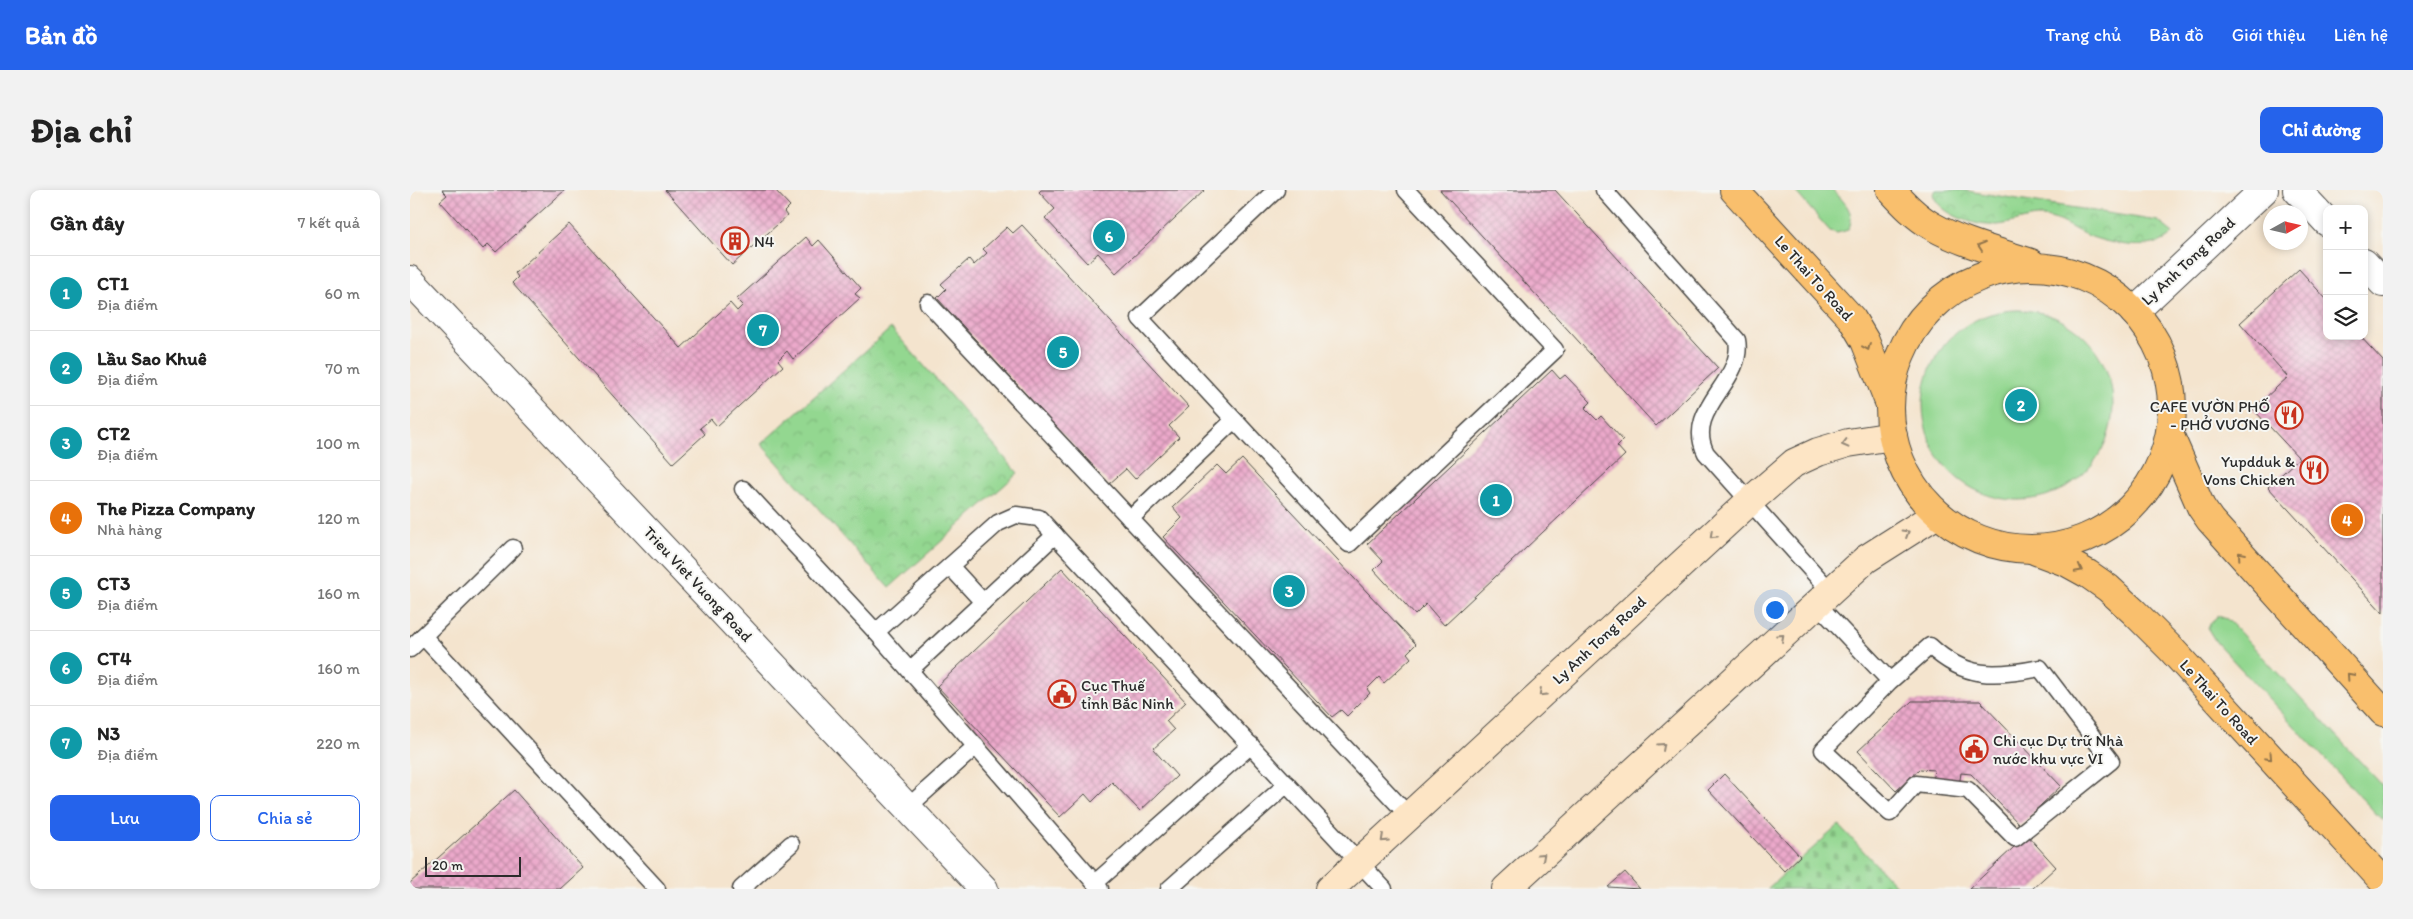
<!DOCTYPE html>
<html lang="vi">
<head>
<meta charset="utf-8">
<style>
	:root { --surface:#fff; --page:#f2f2f2; --text:#222; --muted:#767676; --line:#e0e0e0; --accent:#2563eb }
	body { margin:0; font-family:Itim,sans-serif; background:var(--page); color:var(--text) }
	.controls { position:absolute; right:15px; top:15px; display:grid; overflow:hidden; border-radius:10px; box-shadow:0 2px 8px #0003 }
	.controls button { width:45px; height:45px; display:grid; place-items:center; padding:0; border:0; border-bottom:1px solid var(--line); background:var(--surface); color:var(--text); font:25px sans-serif }
	.compass { position:absolute; left:1853px; top:15px; width:45px; height:45px; border-radius:50%; background:var(--surface); box-shadow:0 2px 8px #0003; rotate:82deg }
	.scale { position:absolute; left:15px; bottom:12px; width:96px; box-sizing:border-box; padding-left:5px; border:2px solid #2b2b2b; border-top:0; font-size:14px; line-height:18px; white-space:nowrap; color:#2b2b2b; -webkit-text-stroke:4px #f6f6f2; paint-order:stroke }
	.you { position:absolute; left:1364px; top:419px; width:18px; height:18px; margin:-12px; border:4px solid #fff; border-radius:50%; background:#1a73e8; box-shadow:0 0 0 8px #1a73e833 }
	.badge { display:grid; place-items:center; width:32px; height:32px; border-radius:50%; background:var(--accent); color:#fff; font-size:16px; font-weight:700 }
	.pin { position:absolute; translate:-50% -50%; border:2px solid #fff; box-shadow:0 1px 5px #0006 }
	.list { margin:0; padding:0; list-style:none }
	h2 { display:flex; justify-content:space-between; align-items:center; height:65px; margin:0; padding:0 20px; font-size:21px }
	h2 small { font-size:16px; font-weight:400; color:var(--muted) }
	.list li { display:grid; grid-template-columns:32px 1fr auto; gap:15px; align-items:center; box-sizing:border-box; height:75px; padding:0 20px; border-top:1px solid var(--line) }
	.list b { display:block; font-size:19px; white-space:nowrap }
	.list p { margin:0; font-size:16px; white-space:nowrap; color:var(--muted) }
	.list em { font-size:16px; font-style:normal; color:var(--muted) }
	.actions { display:flex; gap:10px; padding:15px 20px }
	.actions a { flex:1; padding:11px 0; border:1px solid var(--accent); border-radius:10px; text-align:center; font-size:18px; color:var(--accent) }
	.actions .main { background:var(--accent); color:#fff }
	.icon { flex:none; width:28px; height:28px; fill:none; stroke:currentColor; stroke-width:2; stroke-linecap:round; stroke-linejoin:round }
	.map { position:relative; flex:none; width:1973px; height:699px; overflow:hidden; border-radius:10px }
	header { display:flex; align-items:center; gap:30px; box-sizing:border-box; height:70px; padding:0 25px; background:var(--accent); color:#fff }
	header strong { font-size:24px }
	nav { display:flex; gap:28px; margin-inline-start:auto; font-size:18px }
	.intro { display:flex; align-items:center; justify-content:space-between; box-sizing:border-box; height:120px; padding:0 30px }
	h1 { margin:0; font-size:35px }
	.button { padding:12px 22px; border-radius:10px; background:var(--accent); color:#fff; font-size:18px; font-weight:700 }
	main { display:flex; gap:30px; padding:0 30px }
	aside { flex:1; background:var(--surface); border-radius:10px; box-shadow:0 2px 8px #0003 }
	.map>svg:first-child { display:block }
</style>
</head>
<body>
<header>
<strong>Bản đồ</strong>
<nav><a>Trang chủ</a><a>Bản đồ</a><a>Giới thiệu</a><a>Liên hệ</a></nav>
</header>
<div class="intro"><h1>Địa chỉ</h1><a class="button">Chỉ đường</a></div>
<main>
<aside>
<h2>Gần đây<small>7 kết quả</small></h2>
<ul class="list">
<li><span class="badge" style="background:#0f9aa8">1</span><div><b>CT1</b><p>Địa điểm</p></div><em>60 m</em></li>
<li><span class="badge" style="background:#0f9aa8">2</span><div><b>Lầu Sao Khuê</b><p>Địa điểm</p></div><em>70 m</em></li>
<li><span class="badge" style="background:#0f9aa8">3</span><div><b>CT2</b><p>Địa điểm</p></div><em>100 m</em></li>
<li><span class="badge" style="background:#e8710a">4</span><div><b>The Pizza Company</b><p>Nhà hàng</p></div><em>120 m</em></li>
<li><span class="badge" style="background:#0f9aa8">5</span><div><b>CT3</b><p>Địa điểm</p></div><em>160 m</em></li>
<li><span class="badge" style="background:#0f9aa8">6</span><div><b>CT4</b><p>Địa điểm</p></div><em>160 m</em></li>
<li><span class="badge" style="background:#0f9aa8">7</span><div><b>N3</b><p>Địa điểm</p></div><em>220 m</em></li>
</ul>
<div class="actions"><a class="main">Lưu</a><a>Chia sẻ</a></div>
</aside>
<div class="map">
<svg width="1973" height="699" viewBox="0 0 1973 699">
	<defs>
		<pattern id="cemetery-stones" width="16" height="16" patternUnits="userSpaceOnUse" patternTransform="scale(1.25)"><rect width="16" height="16" fill="#93d790"/><path d="M2 7V4a2 2 0 0 1 4 0v3zM10 15v-3a2 2 0 0 1 4 0v3z" fill="#7fb97c"/></pattern>
		<pattern id="park-crowns" width="20" height="18" patternUnits="userSpaceOnUse" patternTransform="scale(1.25)"><rect width="20" height="18" fill="#93d790"/><path d="M2 6a3 3 0 1 1 6 0M12 15a3 3 0 1 1 6 0" fill="none" stroke="#7fb97c"/></pattern>
		<pattern id="building-cross-hatch" width="8" height="8" patternUnits="userSpaceOnUse" patternTransform="scale(1.25)"><rect width="8" height="8" fill="#eca9cb"/><path d="M0 0l8 8M0 8l8-8" fill="none" stroke="#bf8aa5"/></pattern>
	</defs>
	<rect width="100%" height="100%" fill="#f6f6f2"/>
	<filter id="ink" filterUnits="userSpaceOnUse"><feTurbulence type="fractalNoise" baseFrequency=".02" numOctaves="2"/><feDisplacementMap in="SourceGraphic" scale="10" xChannelSelector="R" yChannelSelector="G"/><feConvolveMatrix kernelMatrix="1 2 1 2 8 2 1 2 1" color-interpolation-filters="sRGB"/></filter>
	<filter id="wash" filterUnits="userSpaceOnUse"><feTurbulence type="fractalNoise" baseFrequency=".0096" numOctaves="4" result="noise"/><feDisplacementMap in="SourceGraphic" scale="20" xChannelSelector="R" yChannelSelector="G"/><feGaussianBlur stdDeviation="1.12" result="paint"/><feColorMatrix in="noise" values="0 0 0 0 0 0 0 0 0 0 0 0 0 0 0 0 0 1.4 0 .05"/><feComposite in="paint" operator="in"/></filter>
	<g filter="url(#wash)">
		<rect width="100%" height="100%" fill="#f4e4ce"/>
		<g fill="#93d790" stroke="#5f815e">
			<path d="M1384,0H1423C1434,12 1447,23 1438,40L1427,43L1420,41Z"/>
			<circle cx="1608" cy="215" r="95"/>
			<polygon points="1808,426 1817,429 1824,436 1973,596 1973,631 1806,452 1798,439 1801,432"/>
		</g>
		<polygon fill="url(#cemetery-stones)" stroke="#5f815e" points="1429,635 1489,699 1357,699"/>
		<g fill="url(#park-crowns)" stroke="#5f815e">
			<path d="M1526,0H1551L1748,31L1763,43C1746,64 1700,54 1679,46C1663,40 1650,28 1633,27C1619,26 1602,34 1587,35C1567,37 1529,25 1523,4Z"/>
			<polygon points="481,138 608,283 479,398 351,254"/>
		</g>
		<g id="blocks">
			<g fill="url(#building-cross-hatch)">
				<polygon points="32,0 155,0 86,62 78,54 73,59 30,11 37,5"/>
				<polygon points="255,0 365,0 380,16 374,22 377,26 322,75"/>
				<polygon points="631,0 795,0 706,83 688,63 677,73 635,28 645,19 629,2"/>
				<polygon points="1030,0 1145,0 1308,178 1246,236"/>
				<polygon points="159,34 271,158 320,113 327,121 333,115 327,109 396,47 403,56 409,50 451,98 445,104 450,108 383,169 377,161 368,170 373,176 307,236 301,229 290,238 295,244 263,273 102,93 108,87 105,83"/>
				<polygon points="612,35 779,217 759,236 769,247 725,289 716,279 699,294 527,108 536,99 531,94 559,69 564,75 577,63 573,59 597,37 603,43"/>
				<polygon points="1889,79 1917,110 1917,146 1950,146 1973,171 1973,423 1858,297 1889,268 1843,219 1878,187 1830,133"/>
				<polygon points="1142,180 1150,189 1155,185 1181,212 1175,218 1187,230 1191,226 1213,250 1207,256 1215,265 1034,435 1016,414 1005,425 964,380 973,371 957,354"/>
				<polygon points="832,269 1006,454 997,463 1001,468 974,493 969,487 957,499 960,503 937,526 931,520 922,527 753,347 772,328 763,317 807,275 816,284"/>
				<polygon points="652,378 776,512 756,531 764,540 743,559 767,586 730,621 702,592 682,612 675,604 650,627 527,496"/>
				<polygon points="1502,511 1570,511 1651,596 1610,635 1561,584 1551,583 1549,596 1522,592 1524,580 1510,579 1486,601 1448,561"/>
				<polygon points="1314,584 1390,666 1374,681 1298,600"/>
				<polygon points="104,600 173,678 150,699 0,699 0,693"/>
				<polygon points="1617,645 1646,677 1622,699 1559,699"/>
				<polygon points="1215,682 1230,699 1198,697"/>
			</g>
		</g>
	</g>
	<g filter="url(#ink)">
		<use href="#blocks" fill-opacity="0" stroke="#494743" stroke-width="1"/>
		<g fill="none" stroke-linecap="round" stroke-linejoin="round">
			<g stroke="#494743" stroke-width="19">
				<g id="service">
					<polyline points="866,0 730,128 939,354 1145,160 996,0"/>
					<path d="M1194,0L1327,150C1335,192 1273,219 1296,263L1421,402"/>
					<polyline points="518,113 999,626"/>
					<polyline points="333,299 466,442 690,699"/>
					<polyline points="720,329 824,230"/>
					<polyline points="540,376 573,412"/>
					<path d="M1407,414L1480,491L1413,560L1480,623L1506,594L1558,600L1605,648L1701,571L1630,478C1585,487 1555,489 1520,456L1480,491"/>
					<polyline points="466,442 588,333 606,325 629,328 974,699"/>
					<polyline points="13,446 247,699"/>
					<polyline points="0,459 103,358"/>
					<polyline points="500,480 645,345"/>
					<polyline points="498,617 566,556"/>
					<polyline points="685,693 841,555"/>
					<polyline points="331,699 381,654"/>
					<polyline points="759,699 877,594"/>
				</g>
			</g>
			<g stroke="#494743" stroke-width="30">
				<g id="minor">
					<polyline points="1887,0 1917,32"/>
					<polyline points="1954,73 1973,93"/>
					<polyline points="0,90 574,699"/>
				</g>
			</g>
			<g stroke="#494743" stroke-width="30">
				<polyline id="tertiary" points="1724,122 1854,0"/>
			</g>
			<g stroke="#494743" stroke-width="30">
				<g id="secondary">
					<polyline points="920,699 1340,311 1384,273 1408,262 1438,253 1483,246"/>
					<polyline points="1096,699 1456,369 1527,324"/>
				</g>
			</g>
			<g stroke="#494743" stroke-width="30">
				<g id="primary">
					<polyline points="1324,0 1442,129 1455,151 1479,212"/>
					<path d="M1481,0C1493,13 1506,27 1522,36C1552,53 1588,62 1621,73"/>
					<circle cx="1621" cy="218" r="141"/>
					<polyline points="1760,246 1791,317 1800,330 1973,522"/>
					<polyline points="1626,361 1658,373 1678,384 1698,398 1724,422 1761,459 1973,691"/>
				</g>
			</g>
			<use href="#service" stroke="#fff" stroke-width="16"/>
			<use href="#minor" stroke="#fff" stroke-width="28"/>
			<use href="#tertiary" stroke="#fff" stroke-width="28"/>
			<use href="#secondary" stroke="#fde5c5" stroke-width="28"/>
			<use href="#primary" stroke="#f9bf6d" stroke-width="28"/>
		</g>
		<defs><path id="oneway-chevron" d="M-2-3.5L2.5 0L-2 3.5" fill="none" stroke-width="1.6" stroke-linecap="round" stroke-linejoin="round" transform="scale(1.25)"/></defs>
		<g stroke="#92754c">
			<use href="#oneway-chevron" transform="translate(1571 56) rotate(-161)"/>
			<use href="#oneway-chevron" transform="translate(1457 157) rotate(67)"/>
			<use href="#oneway-chevron" transform="translate(1831 365) rotate(-131)"/>
			<use href="#oneway-chevron" transform="translate(1669 379) rotate(28)"/>
			<use href="#oneway-chevron" transform="translate(1940 486) rotate(-132)"/>
			<use href="#oneway-chevron" transform="translate(1859 567) rotate(47)"/>
		</g>
		<g stroke="#948878">
			<use href="#oneway-chevron" transform="translate(1435 254) rotate(166)"/>
			<use href="#oneway-chevron" transform="translate(1496 343) rotate(-31)"/>
			<use href="#oneway-chevron" transform="translate(1303 345) rotate(137)"/>
			<use href="#oneway-chevron" transform="translate(1371 447) rotate(-42)"/>
			<use href="#oneway-chevron" transform="translate(1132 503) rotate(137)"/>
			<use href="#oneway-chevron" transform="translate(1252 556) rotate(-42)"/>
			<use href="#oneway-chevron" transform="translate(974 649) rotate(137)"/>
			<use href="#oneway-chevron" transform="translate(1132 666) rotate(-42)"/>
		</g>
	</g>
	<defs>
		<g id="building-ring" transform="scale(1.4375)"><circle r="9.5" fill="#f6f6f2" stroke="#c8321e" stroke-width="1.5"/><path d="M-4-6H4V6H1V3H-1V6H-4ZM-2.5-4.3h1.7v1.8h-1.7ZM.8-4.3h1.7v1.8H.8ZM-2.5-1h1.7V.8h-1.7ZM.8-1h1.7V.8H.8Z" fill="#c8321e"/></g>
		<g id="restaurant-ring" transform="scale(1.4375)"><circle r="9.5" fill="#f6f6f2" stroke="#c8321e" stroke-width="1.5"/><path d="M-5-6h1v4h1v-4h1v4h1v-4h1v5L-1.5 .5V6h-2V.5L-5-1ZM5-6V6H3V1.5H1.5Q1.5-4 5-6Z" fill="#c8321e"/></g>
		<g id="civic-ring" transform="scale(1.4375)"><circle r="9.5" fill="#f6f6f2" stroke="#c8321e" stroke-width="1.5"/><path d="M-.6-6.5H3V-4.5H.6V-3L4-1V1h2V6H-6V1h2V-1L-.6-3ZM-1.2 2.5V6h2.4V2.5Z" fill="#c8321e"/></g>
	</defs>
	<g fill-rule="evenodd">
		<use href="#building-ring" x="325" y="51"/>
		<use href="#restaurant-ring" x="1879" y="225"/>
		<use href="#restaurant-ring" x="1904" y="280"/>
		<use href="#civic-ring" x="652" y="504"/>
		<use href="#civic-ring" x="1564" y="559"/>
	</g>
	<g text-anchor="middle" dominant-baseline="central" stroke-width="4" stroke-linejoin="round" paint-order="stroke">
		<g font-size="16" fill="#2b2b2b" stroke="#f6f6f2" text-anchor="start">
			<text x="344" y="51">N4</text>
			<text x="1860" y="216" text-anchor="end">CAFE VƯỜN PHỐ<tspan x="1860" dy="18">- PHỞ VƯƠNG</tspan></text>
			<text x="1885" y="271" text-anchor="end">Yupdduk &amp;<tspan x="1885" dy="18">Vons Chicken</tspan></text>
			<text x="671" y="495">Cục Thuế<tspan x="671" dy="18">tỉnh Bắc Ninh</tspan></text>
			<text x="1583" y="550">Chi cục Dự trữ Nhà<tspan x="1583" dy="18">nước khu vực VI</tspan></text>
		</g>
		<g font-size="16" fill="#2b2b2b" stroke="#f6f6f2">
			<text transform="translate(1778 71) rotate(-43)">Ly Anh Tong Road</text>
			<text transform="translate(1404 88) rotate(48)">Le Thai To Road</text>
			<text transform="translate(288 394) rotate(47)">Trieu Viet Vuong Road</text>
			<text transform="translate(1189 450) rotate(-43)">Ly Anh Tong Road</text>
			<text transform="translate(1809 512) rotate(48)">Le Thai To Road</text>
		</g>
	</g>
</svg>
<div class="controls">
<button>+</button>
<button>−</button>
<button><svg class="icon" aria-label="layers" viewBox="0 0 24 24"><path d="M12 4l9 5-9 5-9-5zM3 14l9 5 9-5"/></svg></button>
</div>
<svg class="compass" viewBox="-18 -18 36 36"><path d="M0-13l5 13h-10z" fill="#e53935"/><path d="M0 13l5-13h-10z" fill="#767676"/></svg>
<div class="scale">20 m</div>
<div class="you"></div>
<div class="pin badge" style="left:1086px;top:310px;background:#0f9aa8">1</div>
<div class="pin badge" style="left:1611px;top:215px;background:#0f9aa8">2</div>
<div class="pin badge" style="left:879px;top:401px;background:#0f9aa8">3</div>
<div class="pin badge" style="left:1937px;top:330px;background:#e8710a">4</div>
<div class="pin badge" style="left:653px;top:162px;background:#0f9aa8">5</div>
<div class="pin badge" style="left:699px;top:46px;background:#0f9aa8">6</div>
<div class="pin badge" style="left:353px;top:140px;background:#0f9aa8">7</div>
</div>
</main>
</body>
</html>
